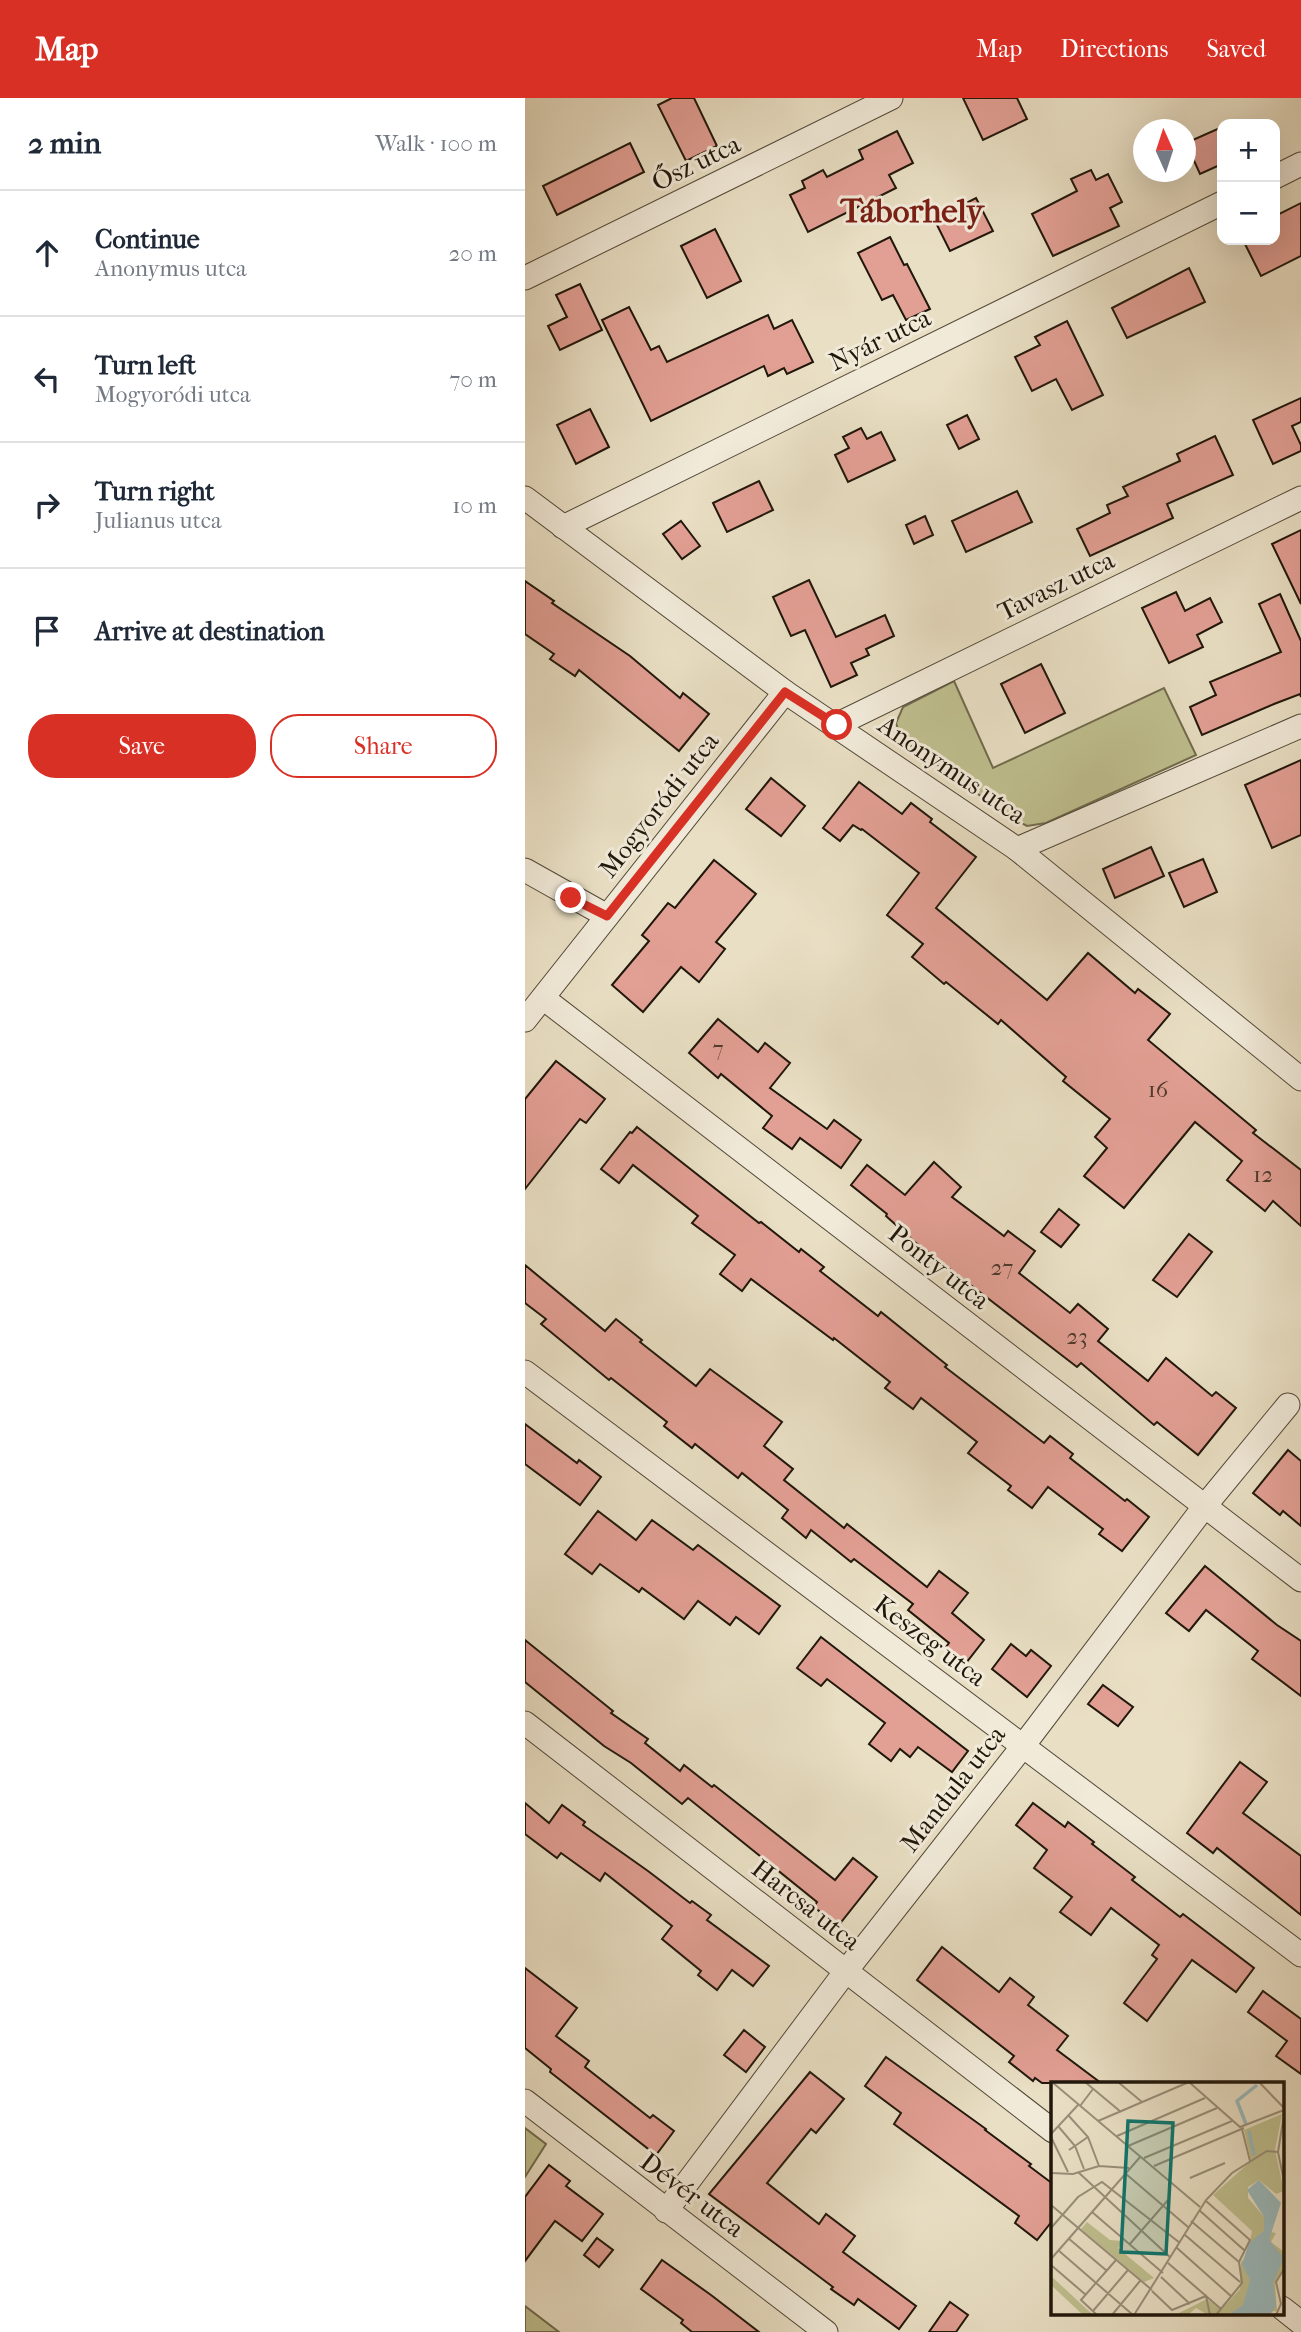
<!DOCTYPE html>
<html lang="en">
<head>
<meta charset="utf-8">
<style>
	:root { --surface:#fff; --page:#f2f2f3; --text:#1f2937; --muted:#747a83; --line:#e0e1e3; --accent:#d93025 }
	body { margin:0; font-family:"IM FELL French Canon",serif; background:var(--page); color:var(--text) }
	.controls { position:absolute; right:21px; top:21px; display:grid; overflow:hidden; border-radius:14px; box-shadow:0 7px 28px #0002 }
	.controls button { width:63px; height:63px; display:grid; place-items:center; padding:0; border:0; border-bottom:2px solid var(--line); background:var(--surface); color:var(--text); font:35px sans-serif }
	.compass { position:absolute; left:608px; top:21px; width:63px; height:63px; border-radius:50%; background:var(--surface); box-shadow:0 7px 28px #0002; rotate:357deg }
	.stop { position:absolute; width:21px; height:21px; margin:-16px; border:5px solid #d93025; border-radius:50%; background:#fff }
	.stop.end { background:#d93025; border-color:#fff; box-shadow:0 2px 7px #0008 }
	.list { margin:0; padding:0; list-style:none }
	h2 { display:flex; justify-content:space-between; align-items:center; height:91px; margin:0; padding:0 28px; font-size:30px }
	h2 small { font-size:23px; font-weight:400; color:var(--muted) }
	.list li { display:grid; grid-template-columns:46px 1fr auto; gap:21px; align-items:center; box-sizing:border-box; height:126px; padding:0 28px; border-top:2px solid var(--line) }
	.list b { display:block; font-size:26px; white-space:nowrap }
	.list p { margin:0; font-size:23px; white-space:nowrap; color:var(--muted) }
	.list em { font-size:23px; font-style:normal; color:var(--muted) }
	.actions { display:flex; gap:14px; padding:21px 28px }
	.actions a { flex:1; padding:16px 0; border:2px solid var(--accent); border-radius:28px; text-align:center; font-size:24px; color:var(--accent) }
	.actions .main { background:var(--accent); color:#fff }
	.icon { flex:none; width:38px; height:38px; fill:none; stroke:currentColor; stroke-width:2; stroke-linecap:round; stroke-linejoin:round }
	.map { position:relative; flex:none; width:776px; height:2234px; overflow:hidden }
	header { display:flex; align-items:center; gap:42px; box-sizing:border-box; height:98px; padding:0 35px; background:var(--accent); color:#fff }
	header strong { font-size:33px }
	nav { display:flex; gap:38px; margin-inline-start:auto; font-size:24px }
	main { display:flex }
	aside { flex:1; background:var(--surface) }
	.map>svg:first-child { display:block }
</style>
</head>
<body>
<header>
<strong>Map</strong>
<nav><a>Map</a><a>Directions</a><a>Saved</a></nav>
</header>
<main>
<aside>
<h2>2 min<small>Walk · 100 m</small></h2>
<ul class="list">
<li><svg class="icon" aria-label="ahead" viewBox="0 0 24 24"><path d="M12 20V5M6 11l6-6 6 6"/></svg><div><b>Continue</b><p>Anonymus utca</p></div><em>20 m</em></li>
<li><svg class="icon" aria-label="left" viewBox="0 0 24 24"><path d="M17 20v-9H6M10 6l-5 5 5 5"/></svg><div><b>Turn left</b><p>Mogyoródi utca</p></div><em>70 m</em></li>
<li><svg class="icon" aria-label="right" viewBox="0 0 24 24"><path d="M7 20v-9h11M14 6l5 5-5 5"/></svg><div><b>Turn right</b><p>Julianus utca</p></div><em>10 m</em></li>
<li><svg class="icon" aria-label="arrive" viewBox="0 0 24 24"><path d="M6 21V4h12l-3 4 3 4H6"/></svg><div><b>Arrive at destination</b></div></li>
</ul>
<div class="actions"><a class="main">Save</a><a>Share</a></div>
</aside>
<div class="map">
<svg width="776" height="2234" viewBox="0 0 776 2234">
	<rect width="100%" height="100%" fill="#e9dfc4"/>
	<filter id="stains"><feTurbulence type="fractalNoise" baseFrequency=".00286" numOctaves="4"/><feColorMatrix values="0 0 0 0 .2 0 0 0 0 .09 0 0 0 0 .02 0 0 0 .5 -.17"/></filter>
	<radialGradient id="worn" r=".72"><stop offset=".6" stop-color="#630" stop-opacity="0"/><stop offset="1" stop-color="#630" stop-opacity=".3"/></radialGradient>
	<g fill="#bfbf8f" stroke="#706b4d" stroke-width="2">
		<polygon points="429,583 468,670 639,590 671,657 521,725 502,728 485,719 376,641 371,625 378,609"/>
		<polygon points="0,2030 21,2046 0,2079"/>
		<polygon points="0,2208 34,2234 0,2234"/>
	</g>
	<g fill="#e29f94" stroke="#20170b" stroke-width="2">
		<polygon points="147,0 169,0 192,48 161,63 133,7"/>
		<polygon points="438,0 492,0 502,21 458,42"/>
		<polygon points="697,29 697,66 675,76 661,45"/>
		<polygon points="372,33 388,65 364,77 371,90 283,134 265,97 280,90 277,83 298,72 302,79 338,61 334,52"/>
		<polygon points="105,45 119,74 32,117 18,88"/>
		<polygon points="566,72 571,82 583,76 597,104 585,110 594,128 528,158 507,116 552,93 546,81"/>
		<polygon points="451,100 468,133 425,153 409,121"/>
		<polygon points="776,105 776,158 736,178 718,142 750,142 750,118"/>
		<polygon points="190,131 216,183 182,200 156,148"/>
		<polygon points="365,139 379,167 382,166 405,211 381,222 368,197 357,202 333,155"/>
		<polygon points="664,170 680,204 602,240 587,210"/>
		<polygon points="55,186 77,232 35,252 23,228 42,219 31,197"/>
		<polygon points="104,209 126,252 134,248 142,264 243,217 249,231 267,222 288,264 262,276 259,270 243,278 239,268 126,323 77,222"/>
		<polygon points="542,223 578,297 547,312 531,281 507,293 490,259 515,247 510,239"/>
		<polygon points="776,300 776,324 767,328 776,347 776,353 748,366 728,322"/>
		<polygon points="65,311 84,349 51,366 32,327"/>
		<polygon points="442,317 454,341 434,351 422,327"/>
		<polygon points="336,330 342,341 356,334 370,362 323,384 310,357 324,350 318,339"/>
		<polygon points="690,338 708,377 642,406 648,420 565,458 552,431 585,415 582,407 603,398 598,389 655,363 652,356"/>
		<polygon points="234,383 248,412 202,434 188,405"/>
		<polygon points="492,393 507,424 441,454 427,423"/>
		<polygon points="400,418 408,437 389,446 381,427"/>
		<polygon points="156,423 175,448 157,461 138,436"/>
		<polygon points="776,432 776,506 747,446"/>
		<polygon points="284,482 311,539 360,517 369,538 341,551 344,557 326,565 332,577 306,589 280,532 266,538 248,499"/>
		<polygon points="0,483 29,503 27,505 105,558 155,600 158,595 184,616 154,653 54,572 50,578 25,561 29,556 0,536"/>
		<polygon points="651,494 660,513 685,500 697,524 672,537 678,549 644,565 617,510"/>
		<polygon points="755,496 776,543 776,599 775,596 749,606 677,637 665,609 691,597 685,584 756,554 734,506"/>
		<polygon points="516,566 540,615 500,635 476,586"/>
		<polygon points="776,662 776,737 747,750 720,687"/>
		<polygon points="246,680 280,708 256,738 221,711"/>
		<polygon points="334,684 377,716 386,705 407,721 405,724 451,759 411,810 522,902 563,855 610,895 613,891 645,916 623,942 731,1032 728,1035 776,1072 776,1128 748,1103 740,1113 702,1082 717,1063 670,1024 599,1110 559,1078 582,1050 570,1039 585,1021 538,983 541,979 476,922 473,926 421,884 419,886 387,859 398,846 362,817 394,775 337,731 336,732 328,727 315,743 298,730"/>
		<polygon points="626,749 639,778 590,800 578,771"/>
		<polygon points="678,761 692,794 659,809 644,775"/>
		<polygon points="189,762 231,796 191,844 200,851 174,884 156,869 118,914 87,887 124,843 117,837 143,805 150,810"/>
		<polygon points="193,921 233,954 240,945 265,965 245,990 302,1031 309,1022 336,1042 316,1070 275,1040 267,1051 238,1030 247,1018 196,976 193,980 164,955"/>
		<polygon points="31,963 80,1001 61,1025 55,1021 0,1091 0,1001"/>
		<polygon points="112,1029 234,1125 236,1124 274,1154 276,1151 299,1169 295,1173 353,1218 356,1214 422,1267 420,1269 519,1345 525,1338 548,1356 545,1360 600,1403 602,1401 624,1419 597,1453 574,1436 578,1431 523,1389 507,1410 483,1392 486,1388 443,1355 452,1344 396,1300 388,1311 360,1290 365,1284 309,1240 308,1242 226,1181 217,1193 195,1176 210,1157 167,1125 173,1118 108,1067 94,1085 76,1071 105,1034 107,1035"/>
		<polygon points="409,1064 436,1089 427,1099 479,1138 483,1133 510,1153 494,1175 545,1215 553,1206 583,1231 573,1243 623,1283 641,1260 687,1298 691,1294 711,1310 673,1357 632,1324 629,1327 556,1265 552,1269 391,1145 361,1118 362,1116 326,1087 342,1067 380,1097"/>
		<polygon points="534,1111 554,1127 536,1149 516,1134"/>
		<polygon points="664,1136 687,1154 652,1199 628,1182"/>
		<polygon points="0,1167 80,1233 91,1221 117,1242 115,1244 171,1288 185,1271 257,1324 239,1348 268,1371 259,1382 319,1430 322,1426 402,1489 414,1473 443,1495 427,1515 459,1542 441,1565 421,1549 424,1545 383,1512 388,1506 329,1461 326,1464 286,1432 281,1440 257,1420 263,1412 217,1375 213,1380 170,1346 167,1350 139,1328 142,1324 86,1280 84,1282 16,1226 21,1221 0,1205"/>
		<polygon points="0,1326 52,1365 54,1362 76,1379 55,1407 0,1366"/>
		<polygon points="763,1352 776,1363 776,1428 758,1413 755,1417 728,1395"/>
		<polygon points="73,1413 111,1442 127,1422 168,1452 173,1447 255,1508 234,1536 211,1519 205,1527 173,1503 159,1521 117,1490 114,1494 75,1466 67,1476 40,1456"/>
		<polygon points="680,1468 752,1527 776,1543 776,1598 727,1561 733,1553 681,1512 664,1533 641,1515"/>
		<polygon points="296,1539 443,1653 427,1674 393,1649 385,1659 375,1651 366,1663 344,1646 360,1625 302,1581 296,1588 272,1570"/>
		<polygon points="0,1542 88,1613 86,1615 123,1641 120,1645 155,1673 159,1667 187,1689 189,1687 310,1782 328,1760 352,1779 313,1828 289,1809 292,1804 163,1700 157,1706 106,1665 79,1648 0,1584"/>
		<polygon points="486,1546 501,1558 506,1552 526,1568 502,1599 467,1571"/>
		<polygon points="578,1587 608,1609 593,1628 563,1606"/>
		<polygon points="715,1664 742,1684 718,1715 776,1758 776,1817 692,1750 688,1755 662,1735"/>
		<polygon points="0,1705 24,1725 37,1707 60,1724 58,1727 123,1773 165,1805 167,1803 186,1817 182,1822 244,1868 228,1888 207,1872 192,1892 173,1877 176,1873 137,1841 147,1828 80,1775 75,1783 36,1755 32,1760 0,1736"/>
		<polygon points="508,1705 540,1729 543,1724 569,1744 567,1746 610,1779 607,1782 655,1819 658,1816 729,1870 711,1894 667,1862 622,1923 599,1905 632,1861 627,1857 634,1847 586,1810 566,1837 535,1814 547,1799 509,1770 522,1752 491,1727"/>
		<polygon points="417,1849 474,1894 485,1880 509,1899 503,1907 543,1938 532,1952 576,1985 517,1985 510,1980 508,1983 484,1964 489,1958 392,1882"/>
		<polygon points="0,1870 52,1910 31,1938 64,1963 60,1969 125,2020 128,2017 149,2033 131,2057 25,1974 26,1971 0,1950"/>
		<polygon points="738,1893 776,1921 776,1976 751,1958 762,1943 723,1914"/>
		<polygon points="219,1932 240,1949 221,1974 199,1957"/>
		<polygon points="361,1959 461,2031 460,2032 506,2066 504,2068 528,2086 528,2122 512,2142 490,2125 494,2118 369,2026 376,2015 340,1988"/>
		<polygon points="285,1974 319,2001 291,2035 286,2031 242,2085 294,2126 301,2116 330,2138 318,2154 391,2208 374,2231 333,2201 329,2207 306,2191 308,2189 184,2096"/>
		<polygon points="24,2067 45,2083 41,2088 78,2116 57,2143 30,2123 0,2163 0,2099"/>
		<polygon points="72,2140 88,2152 74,2169 59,2157"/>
		<polygon points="137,2162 186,2197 234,2234 167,2234 156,2225 158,2222 116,2191"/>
		<polygon points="425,2204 443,2217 431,2234 404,2234"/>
	</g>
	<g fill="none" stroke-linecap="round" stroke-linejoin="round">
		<g stroke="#524939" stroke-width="25">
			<g id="minor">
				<polyline points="750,79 776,66"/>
				<polyline points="0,180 366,0"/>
				<polyline points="0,400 260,594 492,751 776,981"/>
				<polyline points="38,429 697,105"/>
				<polyline points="311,627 776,400"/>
				<polyline points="492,751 776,628"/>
				<polyline points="0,772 82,818"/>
				<polyline points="18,900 776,1482"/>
				<polyline points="0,922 260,594"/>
				<polyline points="0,1274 776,1857"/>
				<polyline points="0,1625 528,2033"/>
				<polyline points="0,2003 301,2234"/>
				<polyline points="141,2113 321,1873 498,1648 679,1409 763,1307"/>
				<polyline points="757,2210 776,2225"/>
			</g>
		</g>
		<use href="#minor" stroke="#f1ead9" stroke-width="23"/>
	</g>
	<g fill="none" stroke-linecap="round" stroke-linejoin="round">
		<polyline stroke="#d93025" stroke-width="9" points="46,800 82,818 260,594 312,627"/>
	</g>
	<g text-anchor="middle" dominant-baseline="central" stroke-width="6" stroke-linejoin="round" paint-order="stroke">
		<g font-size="23" fill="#50392d">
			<text x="193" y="950">7</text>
			<text x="633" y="991">16</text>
			<text x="738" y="1076">12</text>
			<text x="477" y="1169">27</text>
			<text x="552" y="1238">23</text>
		</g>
		<g font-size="26" fill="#20170b" stroke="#f1ead9">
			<text transform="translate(171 65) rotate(-26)">Ősz utca</text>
			<text transform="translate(355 242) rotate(-26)">Nyár utca</text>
			<text transform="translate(531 488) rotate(-26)">Tavasz utca</text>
			<text transform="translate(427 672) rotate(34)">Anonymus utca</text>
			<text transform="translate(134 707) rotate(-52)">Mogyoródi utca</text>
			<text transform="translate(414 1169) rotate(38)">Ponty utca</text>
			<text transform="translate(405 1543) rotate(37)">Keszeg utca</text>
			<text transform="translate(428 1691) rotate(-52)">Mandula utca</text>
			<text transform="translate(281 1807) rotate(38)">Harcsa utca</text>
			<text transform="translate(167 2097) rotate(37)">Dévér utca</text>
		</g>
		<g font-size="33" font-weight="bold" fill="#7a1f14" stroke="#f1ead9">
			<text x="387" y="113">Táborhely</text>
		</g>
	</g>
	<g transform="translate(526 1984)">
		<rect width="233" height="233" fill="#e9dfc4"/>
		<path d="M231,32L224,68L233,109L225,112L208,98L197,105V116L213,135V149L225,151L220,160L233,170V186L224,200L226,229L157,233L145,226L137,233H124L156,217L170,228L189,207L190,180L196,174L201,149L162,113L200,79L193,48ZM36,140L59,158L71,159L67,166L103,196L93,200L30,147ZM0,194L40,231L42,233H32L0,203Z" fill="#bfbf8f"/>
		<path d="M208,98L230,121L218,158L233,176L222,201L225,224L219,233H177L192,223L199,198L191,182L198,161L213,149V135L196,108Z" fill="#9bbabd"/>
		<path fill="none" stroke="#9bbabd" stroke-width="3.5" d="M195,42L186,19L206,3M198,49L203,73"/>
		<path fill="none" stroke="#998f7a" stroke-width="2" d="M1,0L149,125M34,0L70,30M67,0L91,20M138,0L189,45L233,28M208,0L233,26M29,24L42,7M17,33L37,55L48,84M233,33L227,70L233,99M47,39L138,0M7,44L24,64L33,87M191,47L199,79M0,52L27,23M66,54L154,16M0,55L17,90M77,64L166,26M18,68L37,55M93,76L181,39M103,84L193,46M27,90L120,176M0,91L22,92L48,84L78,86M75,92L137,145M139,96L174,81M155,119L199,158L188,180L191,201L165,233M0,123L101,208M148,128L193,168M41,130L112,191M233,131V168M140,139L188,180M0,146L27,115L51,100L129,161M134,153L189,200M17,156L56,189M78,163L117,118M126,166L181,215M7,168L82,233M0,177L90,74M117,181L170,227M0,183L35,213M110,195L139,222M101,209L121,228L155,214L159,233M42,229L77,188M46,233L30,218L65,178M61,233L89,199M83,233L155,118L181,91L216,69L227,70M225,233L230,222L225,200L233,187"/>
		<path fill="#0f766e" fill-opacity="0.15" stroke="#0f766e" stroke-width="3.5" d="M77,39L122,41L115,172L70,170Z"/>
		<rect width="233" height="233" fill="none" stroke="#20170b" stroke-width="3.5"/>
	</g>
	<rect width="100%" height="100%" filter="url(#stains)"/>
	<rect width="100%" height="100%" fill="url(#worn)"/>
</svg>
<div class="controls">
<button>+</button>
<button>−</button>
</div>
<svg class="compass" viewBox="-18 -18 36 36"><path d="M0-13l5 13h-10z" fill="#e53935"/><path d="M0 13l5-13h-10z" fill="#747a83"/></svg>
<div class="stop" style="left:312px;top:627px"></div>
<div class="stop end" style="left:46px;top:800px"></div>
</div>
</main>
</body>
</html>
